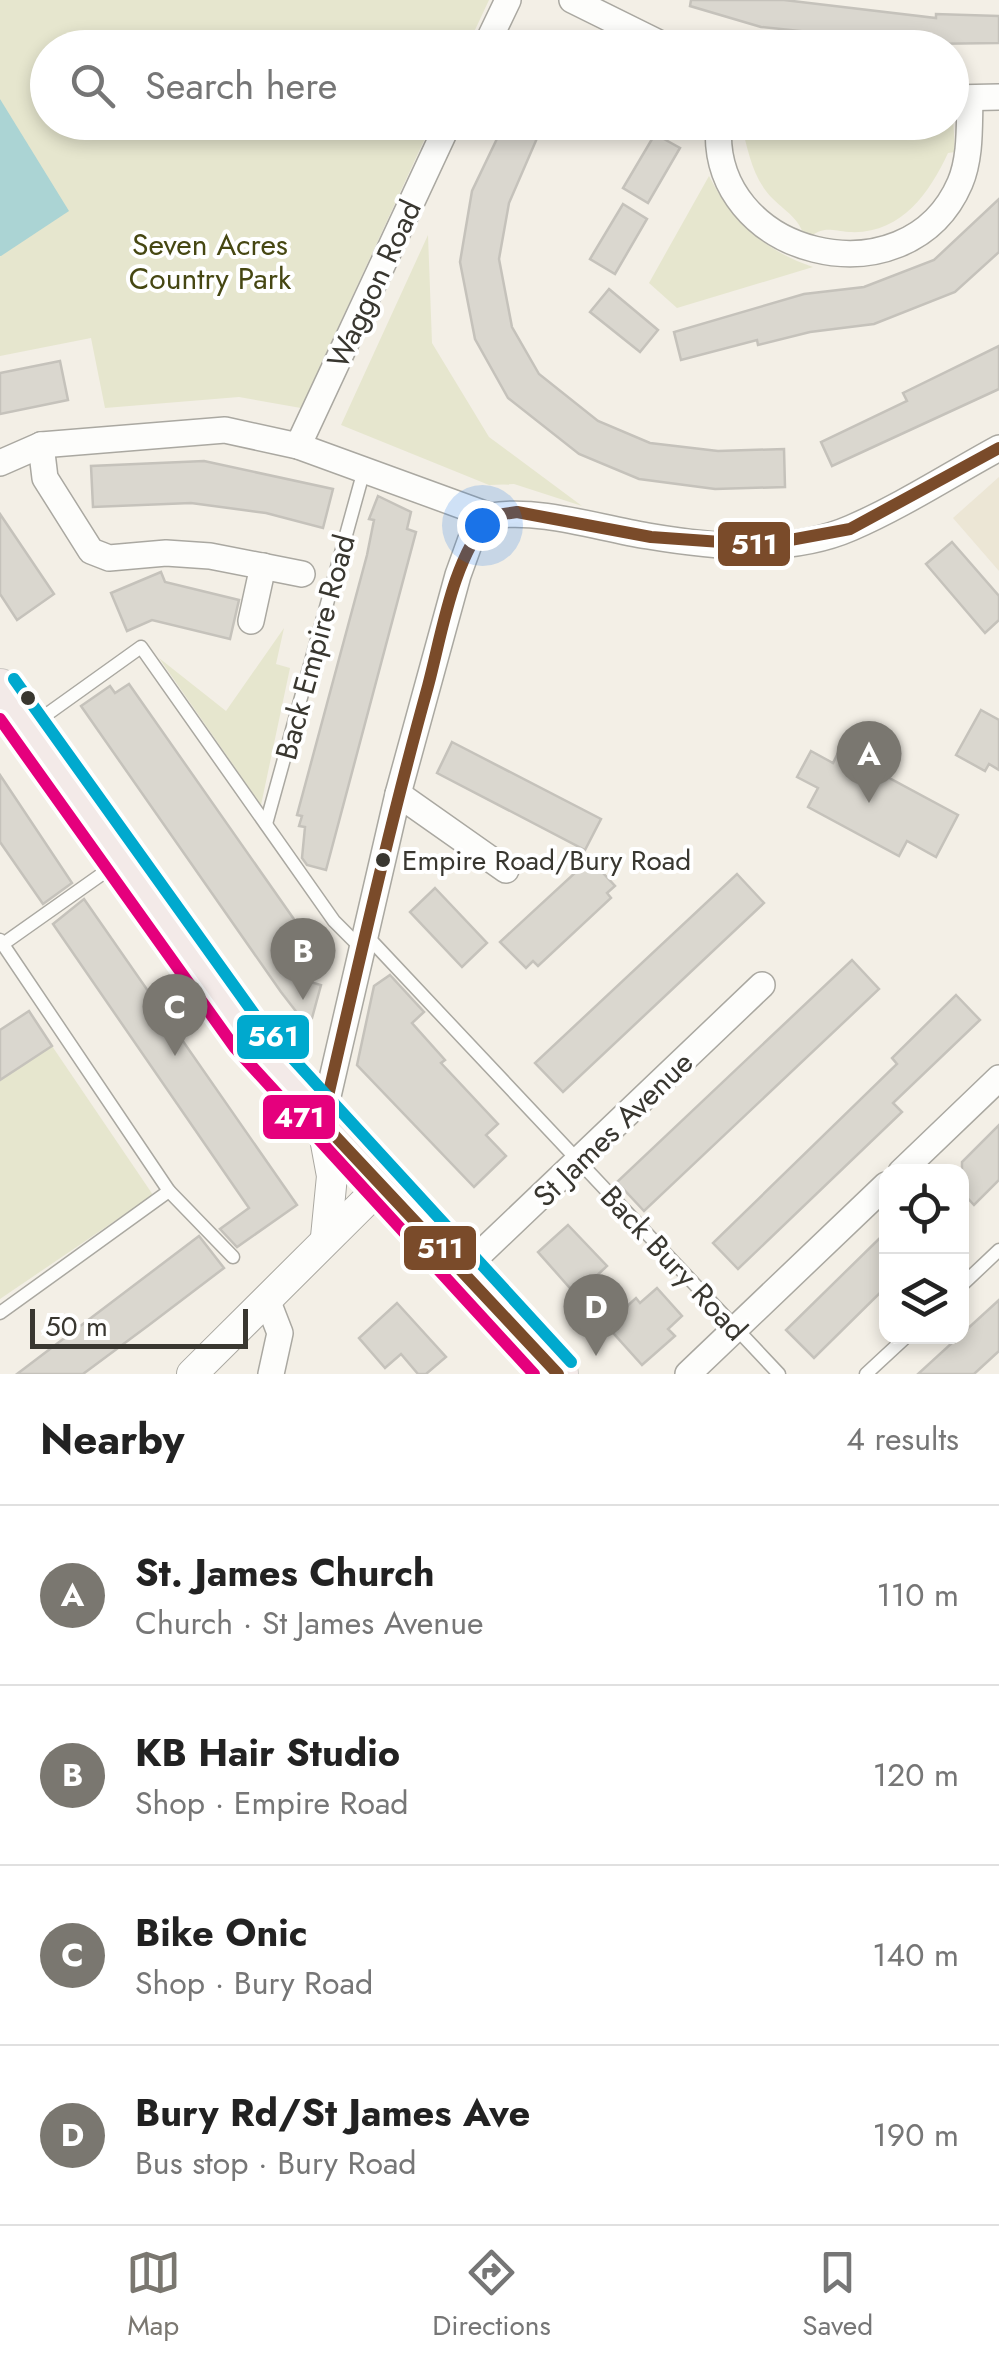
<!DOCTYPE html>
<html lang="en">
<head>
<meta charset="utf-8">
<style>
	:root { --surface:#fff; --page:#f6f6f6; --text:#222; --muted:#767676; --line:#e0e0e0; --accent:#7a7770 }
	body { margin:0; font-family:Jost,sans-serif; background:var(--page); color:var(--text) }
	.controls { position:absolute; right:30px; bottom:30px; display:grid; overflow:hidden; border-radius:20px; box-shadow:0 5px 15px #0003 }
	.controls button { width:90px; height:90px; display:grid; place-items:center; padding:0; border:0; border-bottom:2px solid var(--line); background:var(--surface); color:var(--text); font:50px sans-serif }
	.scale { position:absolute; left:30px; bottom:25px; width:218px; box-sizing:border-box; padding-left:10px; border:5px solid #393730; border-top:0; font-size:28px; line-height:35px; white-space:nowrap; color:#393730; -webkit-text-stroke:8px #fff; paint-order:stroke }
	.you { position:absolute; left:482px; top:525px; width:35px; height:35px; margin:-25px; border:8px solid #fff; border-radius:50%; background:#1a73e8; box-shadow:0 0 0 15px #1a73e833 }
	.badge { display:grid; place-items:center; width:65px; height:65px; border-radius:50%; background:var(--accent); color:#fff; font-size:32px; font-weight:700 }
	.pin { position:absolute; translate:-50% -82px; filter:drop-shadow(0 2px 5px #0008) }
	.pin::after { content:''; position:absolute; top:52px; width:35px; height:30px; background:inherit; clip-path:polygon(0 0,100% 0,50% 100%) }
	.list { margin:0; padding:0; list-style:none }
	h2 { display:flex; justify-content:space-between; align-items:center; height:130px; margin:0; padding:0 40px; font-size:42px }
	h2 small { font-size:32px; font-weight:400; color:var(--muted) }
	.list li { display:grid; grid-template-columns:65px 1fr auto; gap:30px; align-items:center; box-sizing:border-box; height:180px; padding:0 40px; border-top:2px solid var(--line) }
	.list b { display:block; font-size:38px; white-space:nowrap }
	.list p { margin:0; font-size:32px; white-space:nowrap; color:var(--muted) }
	.list em { font-size:32px; font-style:normal; color:var(--muted) }
	.icon { flex:none; width:55px; height:55px; fill:none; stroke:currentColor; stroke-width:2; stroke-linecap:round; stroke-linejoin:round }
	.map { position:relative; flex:none; width:999px; height:1374px; overflow:hidden }
	.search { position:absolute; background:var(--surface); box-shadow:0 5px 15px #0003; left:30px; right:30px; top:30px; height:110px; display:flex; align-items:center; gap:25px; box-sizing:border-box; padding:0 35px; border-radius:55px; color:var(--muted); font-size:38px }
	.sheet { height:850px; background:var(--surface) }
	nav { display:flex; justify-content:space-around; align-items:center; box-sizing:border-box; height:140px; border-top:2px solid var(--line); background:var(--surface); font-size:28px; color:var(--muted) }
	nav a { display:grid; justify-items:center; gap:5px }
	nav .on { color:var(--accent) }
	.map>svg:first-child { display:block }
</style>
</head>
<body>
<div class="map">
<svg width="999" height="1374" viewBox="0 0 999 1374">
	<rect width="100%" height="100%" fill="#f3efe6"/>
	<polygon fill="#ece6d5" points="999,477 999,571 953,518"/>
	<g fill="#e6e6ce">
		<polygon points="0,0 489,0 467,47 48,48 48,122 432,123 301,408 239,397 105,408 91,338 0,356"/>
		<path d="M953,117L955,152L948,153C929,194 900,235 849,232C832,231 826,226 811,236L803,233C797,215 778,207 766,191C750,170 748,146 740,123L952,122Z"/>
		<path d="M709,176C733,222 763,250 813,267L677,308L649,283Z"/>
		<polygon points="428,235 432,343 489,437 582,506 514,484 489,485 341,425"/>
		<polygon points="284,628 276,664 290,668 261,805 159,658 226,711"/>
		<polygon points="52,1046 153,1195 0,1299 0,1080"/>
	</g>
	<polygon fill="#abd4d4" points="0,99 69,211 1,256 0,256"/>
	<g fill="#dad7cf" stroke="#c5c2bb" stroke-width="2.5">
		<polygon points="691,0 784,0 936,18 936,14 999,16 999,43 922,44 761,27 690,6"/>
		<polygon points="505,122 544,122 509,203 499,259 512,327 539,374 598,421 650,443 718,451 784,449 785,487 715,489 639,479 579,454 508,398 475,339 460,262 472,191"/>
		<polygon points="655,134 680,148 648,203 623,188"/>
		<polygon points="999,199 999,252 955,292 874,324 810,332 758,345 757,340 681,360 674,332 804,294 864,287 934,260"/>
		<polygon points="623,204 647,219 615,274 590,259"/>
		<polygon points="609,289 658,330 640,352 590,312"/>
		<polygon points="999,346 999,389 832,466 821,442 907,401 903,393"/>
		<polygon points="60,361 68,400 0,414 0,373"/>
		<polygon points="204,461 333,489 323,528 266,513 191,503 93,507 91,466"/>
		<polygon points="378,496 411,512 407,529 416,532 326,870 307,865 302,858 305,827 299,826 302,816 297,815 367,555 374,520 369,519"/>
		<polygon points="0,514 54,594 17,620 0,594"/>
		<polygon points="952,542 999,596 999,620 985,633 926,564"/>
		<polygon points="161,572 165,582 239,600 230,639 152,620 127,631 111,593"/>
		<polygon points="129,684 324,962 300,979 321,985 312,1018 298,1014 281,992 81,706 110,686 115,693"/>
		<polygon points="981,710 999,720 999,770 989,764 985,771 956,755"/>
		<polygon points="452,742 601,819 585,850 437,773"/>
		<polygon points="811,751 833,763 839,751 958,815 936,857 907,841 899,856 808,807 818,788 797,777"/>
		<polygon points="0,775 72,883 43,904 0,842"/>
		<polygon points="590,859 615,886 607,893 611,898 538,966 533,961 526,968 500,942"/>
		<polygon points="737,874 764,903 563,1092 535,1063"/>
		<polygon points="435,888 487,943 462,967 410,912"/>
		<polygon points="84,899 297,1205 237,1247 220,1229 249,1208 53,924"/>
		<polygon points="852,960 879,989 644,1211 617,1182"/>
		<polygon points="390,975 424,1012 412,1023 445,1060 441,1063 498,1124 486,1135 506,1156 474,1187 357,1065 374,986"/>
		<polygon points="956,995 980,1020 893,1103 902,1112 738,1269 713,1243 897,1064 892,1058"/>
		<polygon points="29,1011 52,1046 0,1080 0,1030"/>
		<polygon points="999,1125 999,1180 974,1205 962,1192 962,1162"/>
		<polygon points="568,1225 607,1266 576,1295 538,1252"/>
		<polygon points="886,1232 886,1287 814,1358 786,1330"/>
		<polygon points="199,1236 224,1268 149,1325 83,1374 17,1374"/>
		<polygon points="657,1288 682,1316 668,1329 675,1336 642,1365 606,1325 636,1298 640,1303"/>
		<polygon points="999,1300 999,1351 974,1374 918,1374"/>
		<polygon points="397,1303 446,1357 426,1374 418,1374 401,1354 385,1368 359,1338"/>
	</g>
	<g fill="none" stroke-linecap="round" stroke-linejoin="round">
		<g stroke="#aaa8a1" stroke-width="15">
			<g id="service">
				<polyline points="32,725 141,647 334,921 361,948"/>
				<polyline points="266,824 364,470"/>
				<polyline points="366,935 779,1374"/>
				<polyline points="0,940 169,1191 233,1257"/>
				<polyline points="3,944 119,862"/>
				<polyline points="962,1285 999,1250"/>
				<polyline points="0,1313 169,1191"/>
				<polyline points="866,1374 907,1336"/>
			</g>
		</g>
		<g stroke="#aaa8a1" stroke-width="28">
			<g id="minor">
				<polyline points="572,0 669,48"/>
				<polyline points="485,48 508,0"/>
				<polyline points="952,98 999,97"/>
				<path d="M719,122C706,257 907,306 960,183C971,157 969,126 970,99"/>
				<polyline points="41,445 45,478 91,551 109,558 166,553 210,556 302,574"/>
				<polyline points="298,446 449,122"/>
				<path d="M0,463L41,445L225,430L298,446L490,516C542,508 597,528 648,536C713,547 789,555 851,528C902,506 951,474 999,448"/>
				<polyline points="251,621 263,566"/>
				<polyline points="398,794 506,870"/>
				<polyline points="322,1122 398,794 458,575 471,539 490,516"/>
				<polyline points="901,1172 999,1078"/>
				<polyline points="462,1271 762,985"/>
				<polyline points="268,1302 280,1333 271,1374"/>
				<polyline points="688,1374 886,1185"/>
			</g>
		</g>
		<g stroke="#aaa8a1" stroke-width="32">
			<g id="tertiary">
				<polyline points="322,1122 332,1176 326,1237"/>
				<polyline points="192,1374 382,1185"/>
			</g>
		</g>
		<g stroke="#cccac5" stroke-width="42">
			<polyline id="trunk" points="0,689 248,1036 558,1374"/>
		</g>
		<use href="#service" stroke="#fdfdfb" stroke-width="12"/>
		<use href="#minor" stroke="#fdfdfb" stroke-width="25"/>
		<use href="#tertiary" stroke="#fdfdfb" stroke-width="30"/>
		<use href="#trunk" stroke="#f3eae8" stroke-width="40"/>
		<g stroke="#fff" stroke-width="20">
			<g id="bus-1">
				<polyline points="490,516 517,512 651,537 763,545 850,529 999,448"/>
				<path d="M322,1122C356,976 388,830 428,686C443,629 452,562 490,516"/>
				<polyline points="322,1122 558,1374"/>
			</g>
		</g>
		<g stroke="#fff" stroke-width="20">
			<polyline id="bus-2" points="0,719 235,1048 534,1374"/>
		</g>
		<g stroke="#fff" stroke-width="20">
			<polyline id="bus-3" points="14,679 262,1025 571,1362"/>
		</g>
		<use href="#bus-1" stroke="#7a4b2a" stroke-width="12"/>
		<use href="#bus-2" stroke="#e5007d" stroke-width="12"/>
		<use href="#bus-3" stroke="#00a9ce" stroke-width="12"/>
	</g>
	<g fill="#393730" stroke="#fff" stroke-width="4">
		<circle cx="28" cy="698" r="9"/>
		<circle cx="383" cy="860" r="9"/>
	</g>
	<g text-anchor="middle" dominant-baseline="central" stroke-width="8" stroke-linejoin="round" paint-order="stroke">
		<g font-size="28" fill="#393730" stroke="#fff" text-anchor="start">
			<text x="402" y="860">Empire Road/Bury Road</text>
		</g>
		<g font-size="30" fill="#464712" stroke="#fff">
			<text x="210" y="244">Seven Acres<tspan x="210" dy="34">Country Park</tspan></text>
		</g>
		<g font-size="30" fill="#393730" stroke="#fff">
			<text transform="translate(374 284) rotate(-65)">Waggon Road</text>
			<text transform="translate(315 647) rotate(-75)">Back Empire Road</text>
			<text transform="translate(613 1129) rotate(-44)">St James Avenue</text>
			<text transform="translate(674 1263) rotate(47)">Back Bury Road</text>
		</g>
	</g>
	<g stroke="#fff" stroke-width="4">
		<rect x="716" y="520" width="76" height="48" rx="10" fill="#7a4b2a"/>
		<rect x="235" y="1013" width="76" height="48" rx="10" fill="#00a9ce"/>
		<rect x="261" y="1093" width="76" height="48" rx="10" fill="#e5007d"/>
		<rect x="402" y="1224" width="76" height="48" rx="10" fill="#7a4b2a"/>
	</g>
	<g font-size="28" text-anchor="middle" font-weight="bold" fill="#fff">
		<text x="754" y="554">511</text>
		<text x="273" y="1046">561</text>
		<text x="299" y="1127">471</text>
		<text x="440" y="1258">511</text>
	</g>
</svg>
<div class="controls">
<button><svg class="icon" aria-label="locate" viewBox="0 0 24 24"><circle cx="12" cy="12" r="6"/><path d="M12 2v4M12 18v4M2 12h4M18 12h4"/></svg></button>
<button><svg class="icon" aria-label="layers" viewBox="0 0 24 24"><path d="M12 4l9 5-9 5-9-5zM3 14l9 5 9-5"/></svg></button>
</div>
<div class="scale">50 m</div>
<div class="you"></div>
<div class="pin badge" style="left:869px;top:803px">A</div>
<div class="pin badge" style="left:303px;top:1000px">B</div>
<div class="pin badge" style="left:175px;top:1056px">C</div>
<div class="pin badge" style="left:596px;top:1356px">D</div>
<div class="search"><svg class="icon" aria-label="search" viewBox="0 0 24 24"><circle cx="10" cy="10" r="6"/><path d="M15 15l6 6"/></svg>Search here</div>
</div>
<section class="sheet">
<h2>Nearby<small>4 results</small></h2>
<ul class="list">
<li><span class="badge">A</span><div><b>St. James Church</b><p>Church · St James Avenue</p></div><em>110 m</em></li>
<li><span class="badge">B</span><div><b>KB Hair Studio</b><p>Shop · Empire Road</p></div><em>120 m</em></li>
<li><span class="badge">C</span><div><b>Bike Onic</b><p>Shop · Bury Road</p></div><em>140 m</em></li>
<li><span class="badge">D</span><div><b>Bury Rd/St James Ave</b><p>Bus stop · Bury Road</p></div><em>190 m</em></li>
</ul>
</section>
<nav>
<a class="on"><svg class="icon" aria-label="map" viewBox="0 0 24 24"><path d="M3 6l6-2 6 2 6-2v14l-6 2-6-2-6 2zM9 4v14M15 6v14"/></svg>Map</a>
<a><svg class="icon" aria-label="directions" viewBox="0 0 24 24"><path d="M12 3l9 9-9 9-9-9zM9 14v-3h6M13 9l2 2-2 2"/></svg>Directions</a>
<a><svg class="icon" aria-label="saved" viewBox="0 0 24 24"><path d="M7 4h10v16l-5-4-5 4z"/></svg>Saved</a>
</nav>
</body>
</html>
